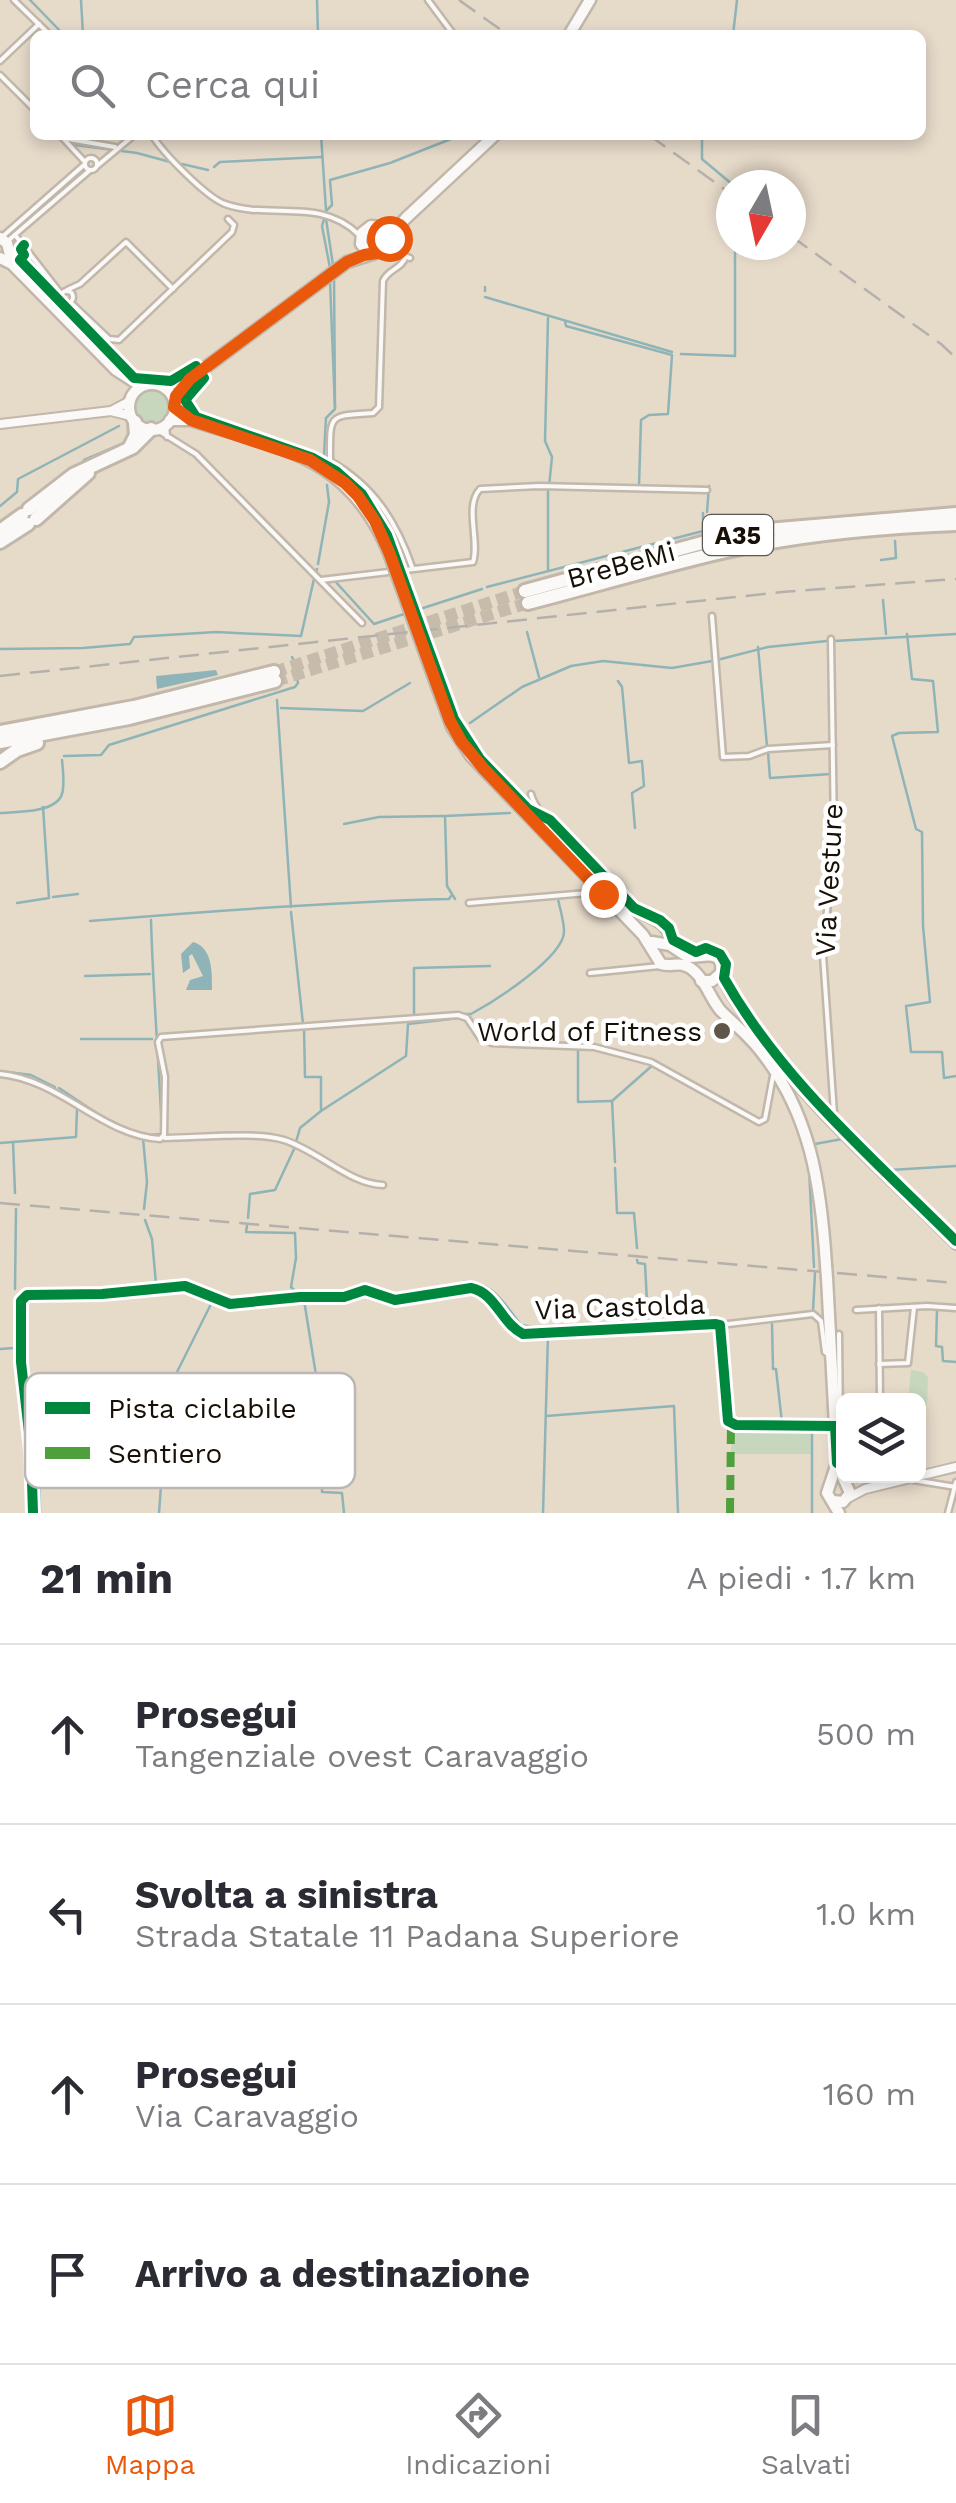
<!DOCTYPE html>
<html lang="it">
<head>
<meta charset="utf-8">
<style>
	:root { --surface:#fff; --page:#f2f2f3; --text:#2b2b33; --muted:#7c7c81; --line:#e1e1e2; --accent:#ea580c }
	body { margin:0; font-family:"Work Sans",sans-serif; background:var(--page); color:var(--text) }
	.controls { position:absolute; right:30px; bottom:30px; display:grid; overflow:hidden; border-radius:15px; box-shadow:0 5px 15px #0003 }
	.controls button { width:90px; height:90px; display:grid; place-items:center; padding:0; border:0; border-bottom:2px solid var(--line); background:var(--surface); color:var(--text); font:50px sans-serif }
	.compass { position:absolute; left:716px; top:170px; width:90px; height:90px; border-radius:50%; background:var(--surface); box-shadow:0 5px 15px #0003; rotate:189deg }
	.stop { position:absolute; width:30px; height:30px; margin:-22px; border:8px solid #ea580c; border-radius:50%; background:#fff }
	.stop.end { background:#ea580c; border-color:#fff; box-shadow:0 2px 10px #0008 }
	.list { margin:0; padding:0; list-style:none }
	h2 { display:flex; justify-content:space-between; align-items:center; height:130px; margin:0; padding:0 40px; font-size:42px }
	h2 small { font-size:32px; font-weight:400; color:var(--muted) }
	.list li { display:grid; grid-template-columns:65px 1fr auto; gap:30px; align-items:center; box-sizing:border-box; height:180px; padding:0 40px; border-top:2px solid var(--line) }
	.list b { display:block; font-size:38px; white-space:nowrap }
	.list p { margin:0; font-size:32px; white-space:nowrap; color:var(--muted) }
	.list em { font-size:32px; font-style:normal; color:var(--muted) }
	.icon { flex:none; width:55px; height:55px; fill:none; stroke:currentColor; stroke-width:2; stroke-linecap:round; stroke-linejoin:round }
	.map { position:relative; flex:none; width:956px; height:1513px; overflow:hidden }
	.search { position:absolute; background:var(--surface); box-shadow:0 5px 15px #0003; left:30px; right:30px; top:30px; height:110px; display:flex; align-items:center; gap:25px; box-sizing:border-box; padding:0 35px; border-radius:15px; color:var(--muted); font-size:38px }
	.sheet { height:850px; background:var(--surface) }
	nav { display:flex; justify-content:space-around; align-items:center; box-sizing:border-box; height:140px; border-top:2px solid var(--line); background:var(--surface); font-size:28px; color:var(--muted) }
	nav a { display:grid; justify-items:center; gap:5px }
	nav .on { color:var(--accent) }
	.map>svg:first-child { display:block }
</style>
</head>
<body>
<div class="map">
<svg width="956" height="1513" viewBox="0 0 956 1513">
	<rect width="100%" height="100%" fill="#e6dac9"/>
	<g fill="#c6d7be">
		<circle cx="152" cy="407" r="20"/>
		<polygon points="911,1370 923,1372 928,1377 927,1405 920,1413 918,1400 908,1400"/>
		<polygon points="732,1427 811,1429 811,1454 731,1454"/>
	</g>
	<g fill="#8fb4b8">
		<polygon points="216,670 218,675 157,689 156,676"/>
		<path d="M193,942C213,948 212,972 212,990H186L190,980L203,976L192,954L189,956L190,968L183,973L181,954Z"/>
	</g>
	<g fill="none" stroke-linecap="round" stroke-linejoin="round">
		<g stroke="#8fb4b8" stroke-width="2.5">
			<polyline points="30,0 64,35"/>
			<polyline points="81,0 83,35"/>
			<polyline points="317,0 318,35"/>
			<polyline points="733,35 737,0"/>
			<polyline points="321,135 326,210"/>
			<polyline points="702,135 702,159 733,185"/>
			<polyline points="495,142 503,135"/>
			<polyline points="75,145 137,153 174,163"/>
			<polyline points="182,164 208,170"/>
			<polyline points="214,167 220,162 322,157"/>
			<polyline points="326,211 332,205 330,180 390,163 461,135"/>
			<polyline points="325,216 322,226 330,268"/>
			<polyline points="326,219 333,265"/>
			<polyline points="334,276 335,408"/>
			<polyline points="485,291 485,287"/>
			<polyline points="485,297 672,352"/>
			<polyline points="548,318 545,441 552,457 549,487"/>
			<polyline points="565,321 566,326 672,355 668,414 649,415 641,420 639,486 704,487"/>
			<polyline points="681,354 735,356 735,245"/>
			<polyline points="324,455 326,418 335,409 330,281"/>
			<polyline points="84,460 122,444"/>
			<polyline points="548,490 548,569"/>
			<polyline points="0,506 17,492 18,479 119,426"/>
			<polyline points="707,512 709,486"/>
			<polyline points="881,560 896,558 895,541"/>
			<polyline points="318,564 329,502 327,485"/>
			<polyline points="316,572 317,569"/>
			<polyline points="334,580 374,624 407,613"/>
			<polyline points="487,587 703,531 703,513"/>
			<polyline points="883,600 886,634"/>
			<polyline points="414,611 482,589"/>
			<polyline points="527,632 539,677"/>
			<polyline points="907,634 912,679 933,681 938,732 899,733 892,736 916,829 922,832 923,926 930,1002 906,1006 911,1052 942,1052 944,1078 956,1076"/>
			<polyline points="834,641 956,634"/>
			<polyline points="758,647 767,746"/>
			<polyline points="0,649 83,648 130,644 134,637 216,632 301,636 314,579"/>
			<polyline points="292,657 293,659"/>
			<polyline points="717,660 768,647 827,641"/>
			<polyline points="618,681 622,687 629,763 642,761 644,786 632,793 635,828"/>
			<polyline points="277,700 291,907"/>
			<polyline points="281,708 363,711 410,683"/>
			<polyline points="470,723 522,687 571,666 603,661 672,668 712,661"/>
			<polyline points="768,752 770,778 831,774"/>
			<polyline points="64,756 101,755 109,745 295,687 298,683 293,662"/>
			<path d="M0,813C16,812 56,813 62,794C65,784 63,771 62,760"/>
			<polyline points="344,824 379,817 443,816"/>
			<polyline points="53,897 78,894"/>
			<polyline points="455,899 447,886 445,816 510,813"/>
			<polyline points="17,903 49,898 43,807"/>
			<polyline points="291,912 303,1024"/>
			<path d="M90,921C209,911 329,902 449,899L451,896"/>
			<polyline points="829,929 837,832"/>
			<polyline points="85,976 150,974"/>
			<path d="M465,1014H471C493,1002 565,957 564,931C564,921 560,909 558,899"/>
			<polyline points="303,1024 414,1016 414,968 490,966"/>
			<polyline points="81,1039 152,1039"/>
			<polyline points="578,1048 578,1102 611,1101"/>
			<polyline points="0,1071 31,1075 55,1087"/>
			<polyline points="59,1088 110,1122"/>
			<polyline points="321,1111 406,1056 408,1024 459,1018"/>
			<path d="M150,1135L162,1134C159,1063 153,992 151,920"/>
			<polyline points="143,1138 147,1182 144,1209"/>
			<polyline points="296,1142 300,1128 321,1111 321,1077 305,1077 304,1028"/>
			<polyline points="0,1143 13,1142"/>
			<polyline points="815,1144 842,1139"/>
			<polyline points="615,1162 612,1101 654,1064"/>
			<polyline points="615,1168 617,1213 634,1213 637,1248"/>
			<polyline points="809,1168 814,1267"/>
			<polyline points="890,1170 956,1166"/>
			<polyline points="15,1193 13,1142 76,1137 77,1109"/>
			<polyline points="248,1218 250,1194 275,1190 295,1147"/>
			<polyline points="145,1220 152,1239 156,1284 186,1281 216,1295"/>
			<polyline points="247,1226 246,1232 295,1233 296,1258 291,1287 297,1293 343,1294 361,1287 398,1297 458,1284"/>
			<polyline points="637,1260 638,1263 645,1264 648,1321"/>
			<path d="M464,1282C491,1279 506,1306 521,1325L549,1330L578,1329"/>
			<polyline points="15,1289 16,1209"/>
			<polyline points="304,1300 320,1400 322,1492 342,1493 344,1513"/>
			<polyline points="937,1310 936,1346 942,1347 943,1361 956,1362"/>
			<polyline points="794,1314 813,1311 815,1273"/>
			<polyline points="772,1324 773,1369 776,1369 782,1423"/>
			<polyline points="596,1329 657,1322 732,1323"/>
			<polyline points="0,1349 14,1348"/>
			<polyline points="24,1351 39,1454 40,1513"/>
			<polyline points="546,1416 674,1406 678,1513"/>
			<polyline points="812,1430 812,1513"/>
			<polyline points="159,1513 168,1390 212,1302"/>
			<polyline points="543,1513 548,1335"/>
		</g>
		<g stroke="#c7bcac" stroke-width="12" stroke-dasharray="12 6" stroke-linecap="butt">
			<polyline points="274,672 525,591"/>
			<polyline points="275,681 528,603"/>
		</g>
		<g stroke="#c1b7aa" stroke-width="9">
			<g id="street">
				<polyline points="14,0 50,35"/>
				<polyline points="428,0 454,35"/>
				<polyline points="0,61 39,24"/>
				<polyline points="0,75 35,110"/>
				<polyline points="60,135 84,161"/>
				<path d="M152,135C163,153 206,197 225,204C270,220 320,197 358,234"/>
				<polyline points="63,138 115,147"/>
				<circle cx="91" cy="164" r="6"/>
				<polyline points="97,166 133,136"/>
				<polyline points="15,235 61,294"/>
				<polyline points="2,237 85,164"/>
				<polyline points="10,239 89,171"/>
				<polyline points="385,250 410,258"/>
				<path d="M406,256C402,269 388,269 383,281L379,407L373,413C328,416 330,413 330,461C374,486 396,521 412,567"/>
				<polyline points="67,290 80,284 126,242 173,289"/>
				<circle cx="67" cy="297" r="6"/>
				<polyline points="70,302 109,339 119,340 232,232 234,225 228,219"/>
				<polyline points="166,424 167,437"/>
				<polyline points="156,429 196,454 362,623"/>
				<path d="M321,580L473,562C480,541 464,506 480,489L539,486L707,490"/>
				<polyline points="712,616 723,757 749,756 768,749 833,745"/>
				<path d="M531,794C536,817 611,896 632,910C652,925 660,917 671,944"/>
				<polyline points="469,903 599,892"/>
				<polyline points="590,973 660,966"/>
				<path d="M0,1074C61,1080 101,1135 160,1139L164,1135L165,1077L158,1042L161,1037L458,1015L467,1018L481,1039L492,1043L594,1047L651,1062L759,1122L765,1119L773,1076"/>
				<polyline points="830,1121 834,1113 823,955 834,831 831,639"/>
				<path d="M165,1138C196,1138 257,1131 284,1140C319,1151 349,1184 383,1185"/>
				<polyline points="879,1308 880,1400"/>
				<polyline points="856,1310 927,1306 956,1308"/>
				<polyline points="720,1325 813,1314 821,1321 825,1352 828,1354"/>
				<polyline points="839,1334 840,1426 844,1426"/>
				<polyline points="879,1364 908,1363 914,1307"/>
				<polyline points="913,1480 956,1487"/>
				<path d="M33,1513L31,1450L21,1362V1301L27,1295L102,1294L185,1286L230,1304L300,1297H344L365,1290L395,1300L471,1288C496,1293 501,1323 523,1334L716,1324L720,1325L728,1421L736,1425L835,1426"/>
				<polyline points="948,1513 956,1482"/>
			</g>
		</g>
		<g stroke="#c1b7aa" stroke-width="12">
			<g id="secondary">
				<polyline points="111,411 131,416"/>
				<polyline points="0,424 111,411 130,401"/>
				<path d="M721,971C723,986 734,999 742,1012C799,1101 882,1170 956,1245"/>
				<polyline points="848,1498 865,1489 956,1467"/>
			</g>
		</g>
		<g stroke="#c1b7aa" stroke-width="15">
			<g id="primary">
				<polyline points="569,35 590,0"/>
				<polyline points="389,237 406,218 495,135"/>
				<polyline points="0,238 7,243 12,263"/>
				<polyline points="0,258 12,264 116,370 141,386"/>
				<circle cx="152" cy="407" r="23"/>
				<polyline points="174,402 190,379 347,262 385,250 389,237 381,227 371,226 362,233 361,244 369,253"/>
				<path d="M170,420H191C282,449 349,455 389,553"/>
				<path d="M438,689L452,727L471,756L643,935L661,964C670,967 675,963 683,965C702,969 709,998 721,1011C734,1024 748,1035 759,1049C811,1113 821,1186 826,1265"/>
				<path d="M652,942L670,945L688,957C702,958 724,947 721,973L712,981H701"/>
				<polyline points="827,1278 837,1463 827,1493 839,1513"/>
				<polyline points="833,1501 843,1502 850,1493 837,1464"/>
			</g>
		</g>
		<g stroke="#c1b7aa" stroke-width="18">
			<g id="highway">
				<polyline points="130,447 136,435 135,422"/>
				<polyline points="29,509 73,475 133,447 151,429"/>
				<polyline points="36,519 88,473"/>
				<polyline points="0,531 22,515"/>
				<polyline points="0,542 28,524"/>
				<polyline points="525,591 713,540 767,530 956,514"/>
				<path d="M528,603C589,587 651,569 713,554C791,535 876,527 956,524"/>
				<polyline points="0,732 134,707 274,672"/>
				<polyline points="0,742 129,718 275,681"/>
				<polyline points="0,762 17,750 37,743"/>
			</g>
		</g>
		<use href="#street" stroke="#fbf9f7" stroke-width="4"/>
		<use href="#secondary" stroke="#fbf9f7" stroke-width="8"/>
		<use href="#primary" stroke="#fbf9f7" stroke-width="10"/>
		<use href="#highway" stroke="#fbf9f7" stroke-width="12"/>
		<g stroke="#b4b1ad" stroke-width="2.5" stroke-dasharray="20 10" stroke-linecap="butt">
			<polyline points="459,0 508,35"/>
			<polyline points="649,135 731,194"/>
			<polyline points="791,236 941,344 956,358"/>
			<polyline points="0,676 782,592 956,579"/>
			<polyline points="0,1203 956,1283"/>
		</g>
		<g stroke="#c1b7aa" stroke-width="15" stroke-linecap="butt">
			<g id="primary-bridge">
				<polyline points="389,553 438,689"/>
				<polyline points="826,1265 827,1278"/>
			</g>
		</g>
		<use href="#primary-bridge" stroke="#fbf9f7" stroke-width="10"/>
		<polyline stroke="#4ea03d" stroke-width="8" stroke-dasharray="15 8" stroke-linecap="butt" points="730,1513 731,1423"/>
		<g stroke="#fff" stroke-width="16">
			<g id="cycleway">
				<path d="M24,245L21,249L24,255L20,260L134,378L171,381L196,366L204,378L185,400L196,417L313,458L336,471L362,494L387,535L454,719L480,759L528,809L550,820L634,908L660,920L669,928L673,940L696,952L706,948L720,954L726,964L724,978C782,1081 874,1159 956,1241"/>
				<path d="M33,1513L31,1450L21,1362V1301L27,1295L102,1294L185,1286L230,1304L300,1297H344L365,1290L395,1300L471,1288C496,1293 501,1323 523,1334L716,1324L720,1325L728,1421L736,1425L835,1426L837,1463"/>
			</g>
		</g>
		<use href="#cycleway" stroke="#00873e" stroke-width="10"/>
	</g>
	<g fill="none" stroke-linecap="round" stroke-linejoin="round">
		<polyline stroke="#ea580c" stroke-width="12" points="389,238 383,252 364,255 347,262 190,379 176,396 174,407 191,420 310,460 345,483 358,496 375,521 389,552 450,721 461,741 483,768 603,894"/>
	</g>
	<circle fill="#60574a" stroke="#fff" stroke-width="4" cx="722" cy="1031" r="10"/>
	<g text-anchor="middle" dominant-baseline="central" stroke-width="9" stroke-linejoin="round" paint-order="stroke">
		<rect fill="#fff" stroke="#5d5851" stroke-width="2.5" x="703" y="515" width="70" height="40" rx="8"/>
		<g font-size="25" font-weight="bold" fill="#181006">
			<text x="738" y="535">A35</text>
		</g>
		<g font-size="28" fill="#181006" stroke="#fff">
			<text transform="translate(621 565) rotate(-15)">BreBeMi</text>
			<text transform="translate(829 880) rotate(-87)">Via Vesture</text>
			<text transform="translate(620 1307) rotate(-2)">Via Castolda</text>
		</g>
		<g font-size="28" fill="#181006" stroke="#fff" text-anchor="end">
			<text x="702" y="1031">World of Fitness</text>
		</g>
	</g>
	<rect x="25" y="1373" width="330" height="115" rx="15" fill="#fff" stroke="#bab7b4" stroke-width="2.5"/>
	<rect x="45" y="1402" width="45" height="12" fill="#00873e"/>
	<rect x="45" y="1447" width="45" height="12" fill="#4ea03d"/>
	<g font-size="28" fill="#181006">
		<text x="108" y="1418">Pista ciclabile</text>
		<text x="108" y="1463">Sentiero</text>
	</g>
</svg>
<div class="controls">
<button><svg class="icon" aria-label="layers" viewBox="0 0 24 24"><path d="M12 4l9 5-9 5-9-5zM3 14l9 5 9-5"/></svg></button>
</div>
<svg class="compass" viewBox="-18 -18 36 36"><path d="M0-13l5 13h-10z" fill="#e53935"/><path d="M0 13l5-13h-10z" fill="#7c7c81"/></svg>
<div class="stop" style="left:389px;top:238px"></div>
<div class="stop end" style="left:603px;top:894px"></div>
<div class="search"><svg class="icon" aria-label="search" viewBox="0 0 24 24"><circle cx="10" cy="10" r="6"/><path d="M15 15l6 6"/></svg>Cerca qui</div>
</div>
<section class="sheet">
<h2>21 min<small>A piedi · 1.7 km</small></h2>
<ul class="list">
<li><svg class="icon" aria-label="ahead" viewBox="0 0 24 24"><path d="M12 20V5M6 11l6-6 6 6"/></svg><div><b>Prosegui</b><p>Tangenziale ovest Caravaggio</p></div><em>500 m</em></li>
<li><svg class="icon" aria-label="left" viewBox="0 0 24 24"><path d="M17 20v-9H6M10 6l-5 5 5 5"/></svg><div><b>Svolta a sinistra</b><p>Strada Statale 11 Padana Superiore</p></div><em>1.0 km</em></li>
<li><svg class="icon" aria-label="ahead" viewBox="0 0 24 24"><path d="M12 20V5M6 11l6-6 6 6"/></svg><div><b>Prosegui</b><p>Via Caravaggio</p></div><em>160 m</em></li>
<li><svg class="icon" aria-label="arrive" viewBox="0 0 24 24"><path d="M6 21V4h12l-3 4 3 4H6"/></svg><div><b>Arrivo a destinazione</b></div></li>
</ul>
</section>
<nav>
<a class="on"><svg class="icon" aria-label="map" viewBox="0 0 24 24"><path d="M3 6l6-2 6 2 6-2v14l-6 2-6-2-6 2zM9 4v14M15 6v14"/></svg>Mappa</a>
<a><svg class="icon" aria-label="directions" viewBox="0 0 24 24"><path d="M12 3l9 9-9 9-9-9zM9 14v-3h6M13 9l2 2-2 2"/></svg>Indicazioni</a>
<a><svg class="icon" aria-label="saved" viewBox="0 0 24 24"><path d="M7 4h10v16l-5-4-5 4z"/></svg>Salvati</a>
</nav>
</body>
</html>
